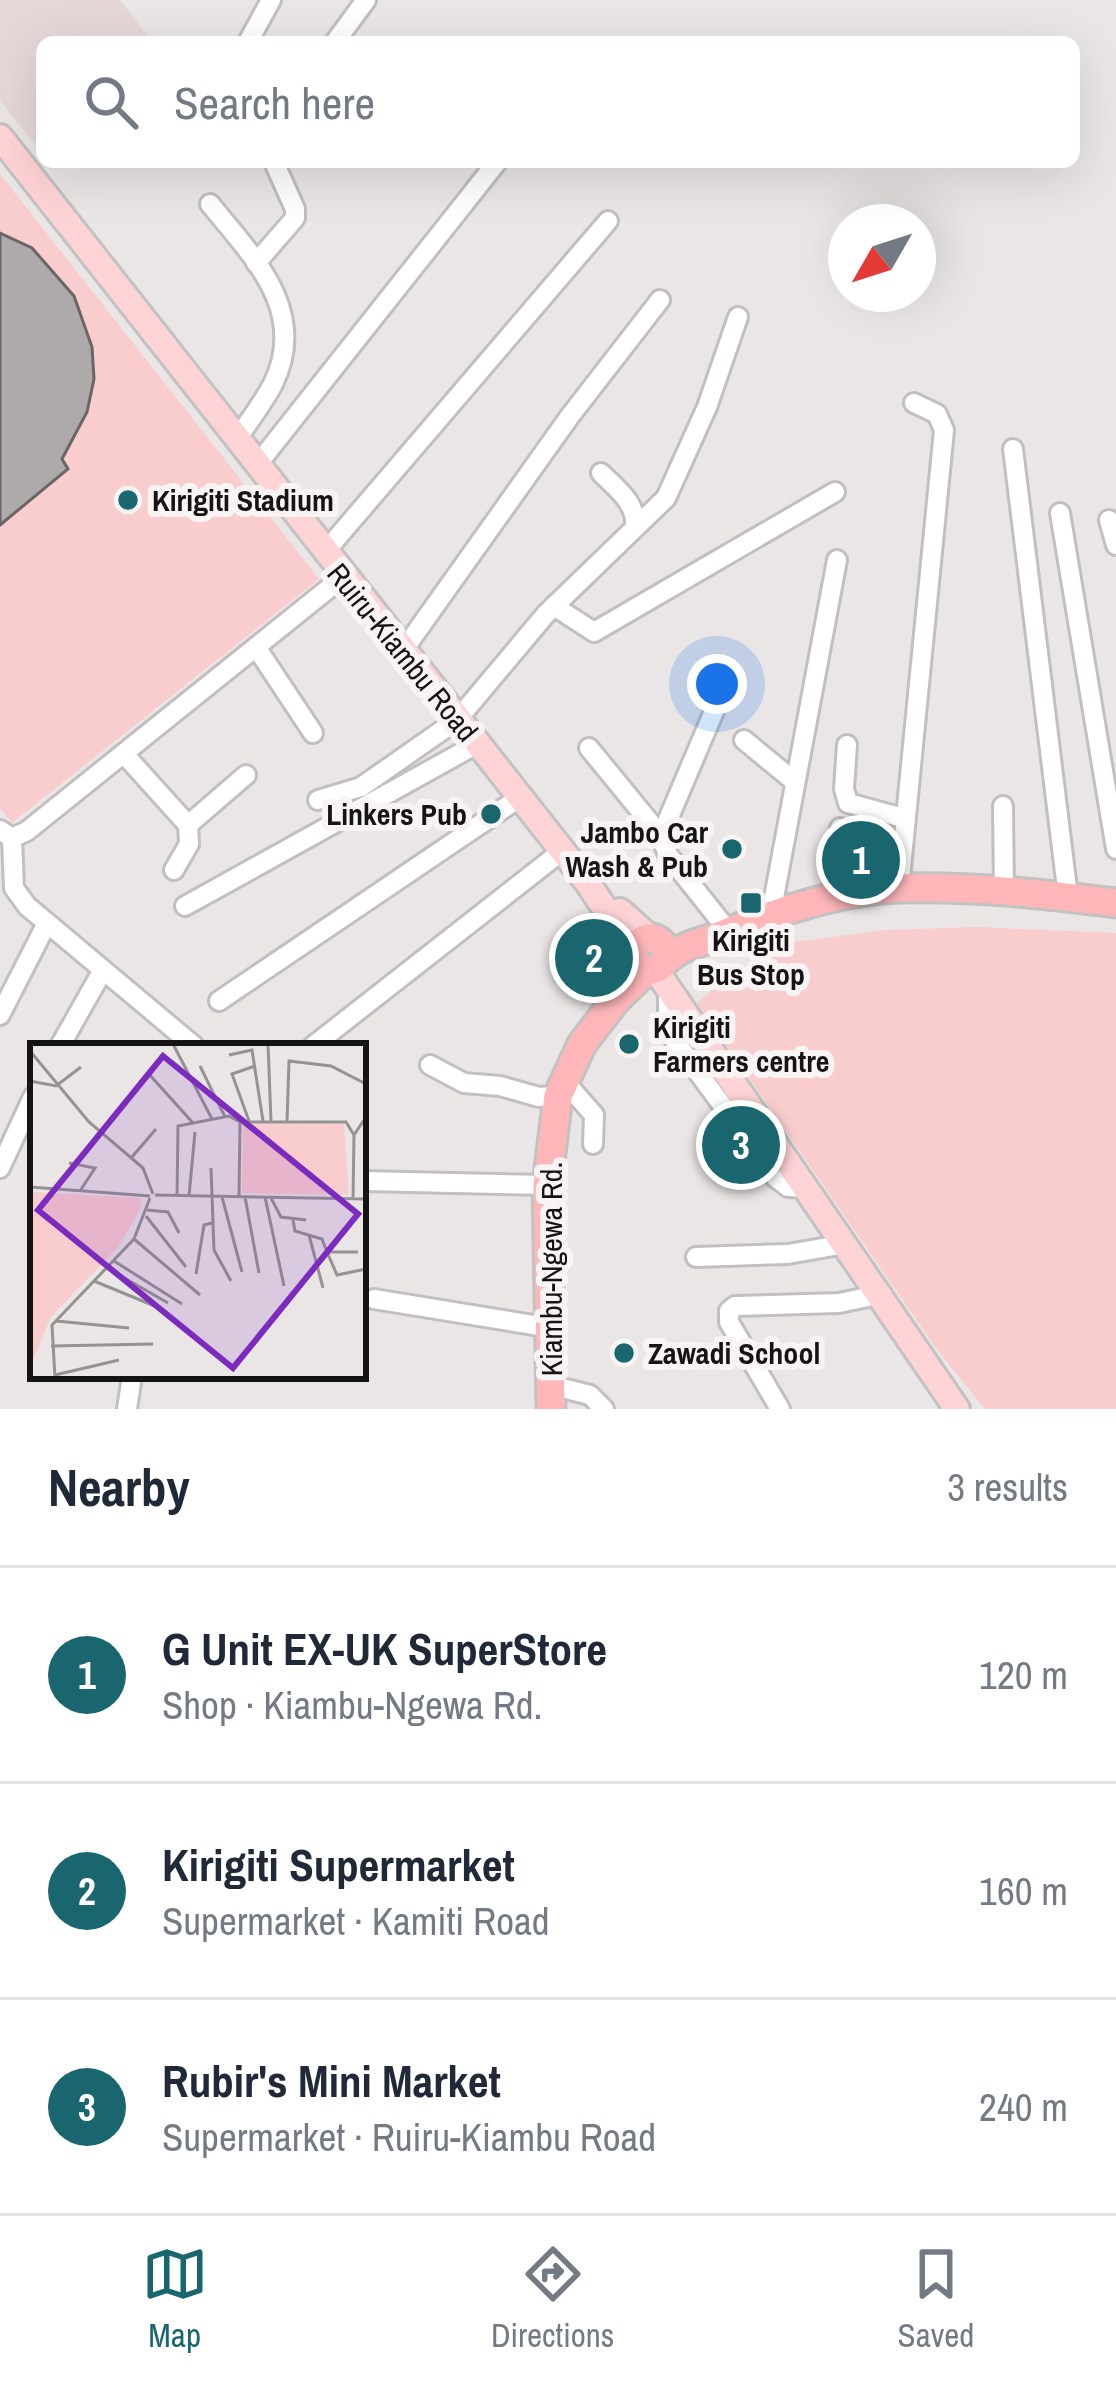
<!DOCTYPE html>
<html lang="en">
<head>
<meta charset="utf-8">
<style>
	:root { --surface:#fff; --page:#f6f6f7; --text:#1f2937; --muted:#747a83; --line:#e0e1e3; --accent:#1a666f }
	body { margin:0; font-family:"Archivo Narrow",sans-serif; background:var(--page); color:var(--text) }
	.compass { position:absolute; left:828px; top:204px; width:108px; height:108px; border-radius:50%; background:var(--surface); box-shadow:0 12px 48px #0002; rotate:231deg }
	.you { position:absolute; left:717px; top:684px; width:42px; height:42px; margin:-30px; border:9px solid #fff; border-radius:50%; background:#1a73e8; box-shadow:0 0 0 18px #1a73e833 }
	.badge { display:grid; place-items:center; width:78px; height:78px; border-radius:50%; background:var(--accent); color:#fff; font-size:39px; font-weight:700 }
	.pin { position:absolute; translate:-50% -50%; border:6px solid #fff; box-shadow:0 3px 12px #0006 }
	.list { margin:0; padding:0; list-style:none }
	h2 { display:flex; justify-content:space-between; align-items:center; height:156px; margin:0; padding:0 48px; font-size:51px }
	h2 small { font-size:39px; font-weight:400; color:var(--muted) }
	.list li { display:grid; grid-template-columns:78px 1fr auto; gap:36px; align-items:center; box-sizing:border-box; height:216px; padding:0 48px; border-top:3px solid var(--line) }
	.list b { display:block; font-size:45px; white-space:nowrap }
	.list p { margin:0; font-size:39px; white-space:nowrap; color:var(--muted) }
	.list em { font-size:39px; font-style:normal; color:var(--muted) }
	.icon { flex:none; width:66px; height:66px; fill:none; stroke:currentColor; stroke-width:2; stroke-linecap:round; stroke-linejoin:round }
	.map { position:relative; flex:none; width:1116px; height:1409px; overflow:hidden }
	.search { position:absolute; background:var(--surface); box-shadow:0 12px 48px #0002; left:36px; right:36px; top:36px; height:132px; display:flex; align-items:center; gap:30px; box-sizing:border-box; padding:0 42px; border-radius:18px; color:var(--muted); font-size:45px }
	.sheet { height:804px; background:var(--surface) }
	nav { display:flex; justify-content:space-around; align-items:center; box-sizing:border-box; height:168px; border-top:3px solid var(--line); background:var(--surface); font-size:33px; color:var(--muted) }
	nav a { display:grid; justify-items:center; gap:6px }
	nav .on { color:var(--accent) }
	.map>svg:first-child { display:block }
</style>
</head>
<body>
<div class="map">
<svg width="1116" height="1409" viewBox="0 0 1116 1409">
	<rect width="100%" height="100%" fill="#ebe6e6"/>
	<polygon fill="#e5d7d7" points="0,0 120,0 152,42 42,42 42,153 0,101"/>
	<g fill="#f9cdce">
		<polygon points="0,174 319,579 12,823 0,808"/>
		<polygon points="976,927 1116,933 1116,1409 985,1409 938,1351 697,1003 734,971 786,943 885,930"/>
	</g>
	<polygon fill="#afaaaa" stroke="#6b6666" stroke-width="3" points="0,233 32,248 74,296 92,347 94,379 87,412 62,459 68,469 0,525"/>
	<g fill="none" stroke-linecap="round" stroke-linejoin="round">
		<g stroke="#c3bebf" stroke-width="24">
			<g id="minor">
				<polyline points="248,42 271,0"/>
				<polyline points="335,42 366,0"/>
				<path d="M210,204C253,257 309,311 273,384C263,403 249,421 237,439"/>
				<polyline points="256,263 295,218 295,209 274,162"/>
				<polyline points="1013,449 1068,897"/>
				<polyline points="257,465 497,162"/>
				<path d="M601,473C617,489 637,503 635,527"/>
				<polyline points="1060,513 1116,849"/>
				<polyline points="1109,520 1116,545"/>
				<polyline points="324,553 608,221"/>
				<polyline points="554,606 594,632 835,492"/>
				<polyline points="256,647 313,733"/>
				<polyline points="402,652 570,416 660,300"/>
				<polyline points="715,709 661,836 668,855 729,932"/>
				<polyline points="744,740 795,782"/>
				<polyline points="847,745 844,789 848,803 903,818"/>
				<polyline points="589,748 661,836"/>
				<polyline points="124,754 188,825 189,844 174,870"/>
				<polyline points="318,800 361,787 457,720 546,614 666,498 707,407 738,317"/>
				<polyline points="1003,806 1004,893"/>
				<polyline points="188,825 246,775"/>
				<polyline points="0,830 12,838 27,831 343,577"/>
				<polyline points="12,838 14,888 27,906 194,1046"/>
				<polyline points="899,888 944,430 937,414 914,403"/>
				<polyline points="839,897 840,828"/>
				<polyline points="185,906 477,744"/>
				<polyline points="758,917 773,903 837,560"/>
				<polyline points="668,993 668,1025 675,1041 775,1177 788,1187 808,1188"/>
				<polyline points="219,1001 519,798"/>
				<polyline points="0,1015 46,925"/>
				<polyline points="60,1046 103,970"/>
				<polyline points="313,1046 562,851"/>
				<polyline points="430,1065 464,1083 500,1086 539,1097 558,1096"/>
				<polyline points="565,1082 594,1115 593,1144"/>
				<polyline points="0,1168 33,1097"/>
				<polyline points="363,1181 547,1185"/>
				<polyline points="696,1257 788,1254 845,1244"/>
				<polyline points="374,1299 552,1328"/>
				<polyline points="550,1385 590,1395 604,1409"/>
				<polyline points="127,1409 132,1376"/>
				<polyline points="780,1409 729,1322 729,1311 735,1306 839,1303 882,1294"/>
			</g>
		</g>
		<g stroke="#c2c2c2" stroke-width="30">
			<g id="major">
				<polyline points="0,137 587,882 634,952"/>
				<polyline points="620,911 650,938"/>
				<polyline points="655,969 957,1409"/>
			</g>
		</g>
		<g stroke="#c2c2c2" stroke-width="33">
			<g id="highway">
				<circle cx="650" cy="954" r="16"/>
				<path d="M664,962C683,943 707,942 731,931C779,910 848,889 902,888C972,886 1046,894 1116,903"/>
				<polyline points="551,1409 547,1185 558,1096 582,1044 615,1001 647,970"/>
			</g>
		</g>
		<use href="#minor" stroke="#fff" stroke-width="18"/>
		<use href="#major" stroke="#fed3d5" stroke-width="24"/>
		<use href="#highway" stroke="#feb6b9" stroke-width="27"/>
	</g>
	<g fill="#1a666f" stroke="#f9f4f4" stroke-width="4.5">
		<circle cx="128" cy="500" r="12"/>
		<circle cx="491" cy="814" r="12"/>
		<circle cx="732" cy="849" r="12"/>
		<rect x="739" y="891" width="24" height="24" rx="6"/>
		<circle cx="629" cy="1044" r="12"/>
		<circle cx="624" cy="1353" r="12"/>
	</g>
	<g text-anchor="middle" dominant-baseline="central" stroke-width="12" stroke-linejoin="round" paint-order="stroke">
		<g font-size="30" font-weight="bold" fill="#151313" stroke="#f9f4f4" text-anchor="start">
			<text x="152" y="500">Kirigiti Stadium</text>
			<text x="467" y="814" text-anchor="end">Linkers Pub</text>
			<text x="708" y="832" text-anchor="end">Jambo Car<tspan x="708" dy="34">Wash &amp; Pub</tspan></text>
			<text x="751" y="940" text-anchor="middle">Kirigiti<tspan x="751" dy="34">Bus Stop</tspan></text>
			<text x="653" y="1027">Kirigiti<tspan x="653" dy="34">Farmers centre</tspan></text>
			<text x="648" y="1353">Zawadi School</text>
		</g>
		<g font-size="30" fill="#151313" stroke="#f9f4f4">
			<text transform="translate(403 652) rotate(51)">Ruiru-Kiambu Road</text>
			<text transform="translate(551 1269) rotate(-90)">Kiambu-Ngewa Rd.</text>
		</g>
	</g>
	<g transform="translate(30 1043)">
		<rect width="336" height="336" fill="#ebe6e6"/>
		<path d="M213,80L314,81L319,152L212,150ZM0,149L111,155V164L90,202L21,274L0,324Z" fill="#f9cdce"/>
		<path fill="none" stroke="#959292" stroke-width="3" d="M143,1L182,76M238,1L241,78M0,8L59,79L113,125L123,151M199,12L222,7L233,78M170,23L195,74M118,30L163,80M0,38L26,43L51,24M219,78L202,31L225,23M257,78L259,18L301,23L336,41M102,114L126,86M39,120L65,125L50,148M181,125L184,207L201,238M0,144L120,153M125,152L336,156M147,153L148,83L199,73L210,79M159,153L165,89M192,154L212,229M209,154L210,79H316L324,92M215,154L229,230M235,154L254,243M241,155L251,174L276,177M323,156L324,92L336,74M117,167L138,169L149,190M116,173L156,224M263,177L265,188L292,196L297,209H328M279,192L293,245M104,196L170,252M297,209L307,232L336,226M84,218L152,261M77,225L138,260M166,231L174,182L182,180M64,238L132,266M26,278L99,285M21,303L123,301M25,332L89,317M25,335L22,282L104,196L120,155"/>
		<path fill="#7b2cbf" fill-opacity="0.15" stroke="#7b2cbf" stroke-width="6" d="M133,13L328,171L203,325L8,167Z"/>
		<rect width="336" height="336" fill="none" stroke="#151313" stroke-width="6"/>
	</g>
</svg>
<svg class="compass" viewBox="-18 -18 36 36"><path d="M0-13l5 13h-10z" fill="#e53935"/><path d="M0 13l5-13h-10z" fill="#747a83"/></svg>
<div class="you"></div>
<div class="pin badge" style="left:861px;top:860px">1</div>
<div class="pin badge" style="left:594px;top:958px">2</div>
<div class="pin badge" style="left:741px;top:1145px">3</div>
<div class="search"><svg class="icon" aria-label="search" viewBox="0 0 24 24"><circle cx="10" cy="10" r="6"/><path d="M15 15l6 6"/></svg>Search here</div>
</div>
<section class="sheet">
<h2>Nearby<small>3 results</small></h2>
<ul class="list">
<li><span class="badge">1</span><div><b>G Unit EX-UK SuperStore</b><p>Shop · Kiambu-Ngewa Rd.</p></div><em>120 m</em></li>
<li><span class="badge">2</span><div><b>Kirigiti Supermarket</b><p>Supermarket · Kamiti Road</p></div><em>160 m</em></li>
<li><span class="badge">3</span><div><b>Rubir's Mini Market</b><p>Supermarket · Ruiru-Kiambu Road</p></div><em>240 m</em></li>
</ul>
</section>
<nav>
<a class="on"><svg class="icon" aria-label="map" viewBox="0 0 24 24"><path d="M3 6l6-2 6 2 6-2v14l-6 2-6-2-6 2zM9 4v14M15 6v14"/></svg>Map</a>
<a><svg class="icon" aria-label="directions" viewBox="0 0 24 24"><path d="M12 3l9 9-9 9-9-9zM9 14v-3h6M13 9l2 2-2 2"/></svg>Directions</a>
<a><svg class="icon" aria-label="saved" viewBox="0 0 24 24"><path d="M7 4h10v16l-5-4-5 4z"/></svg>Saved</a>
</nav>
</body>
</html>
